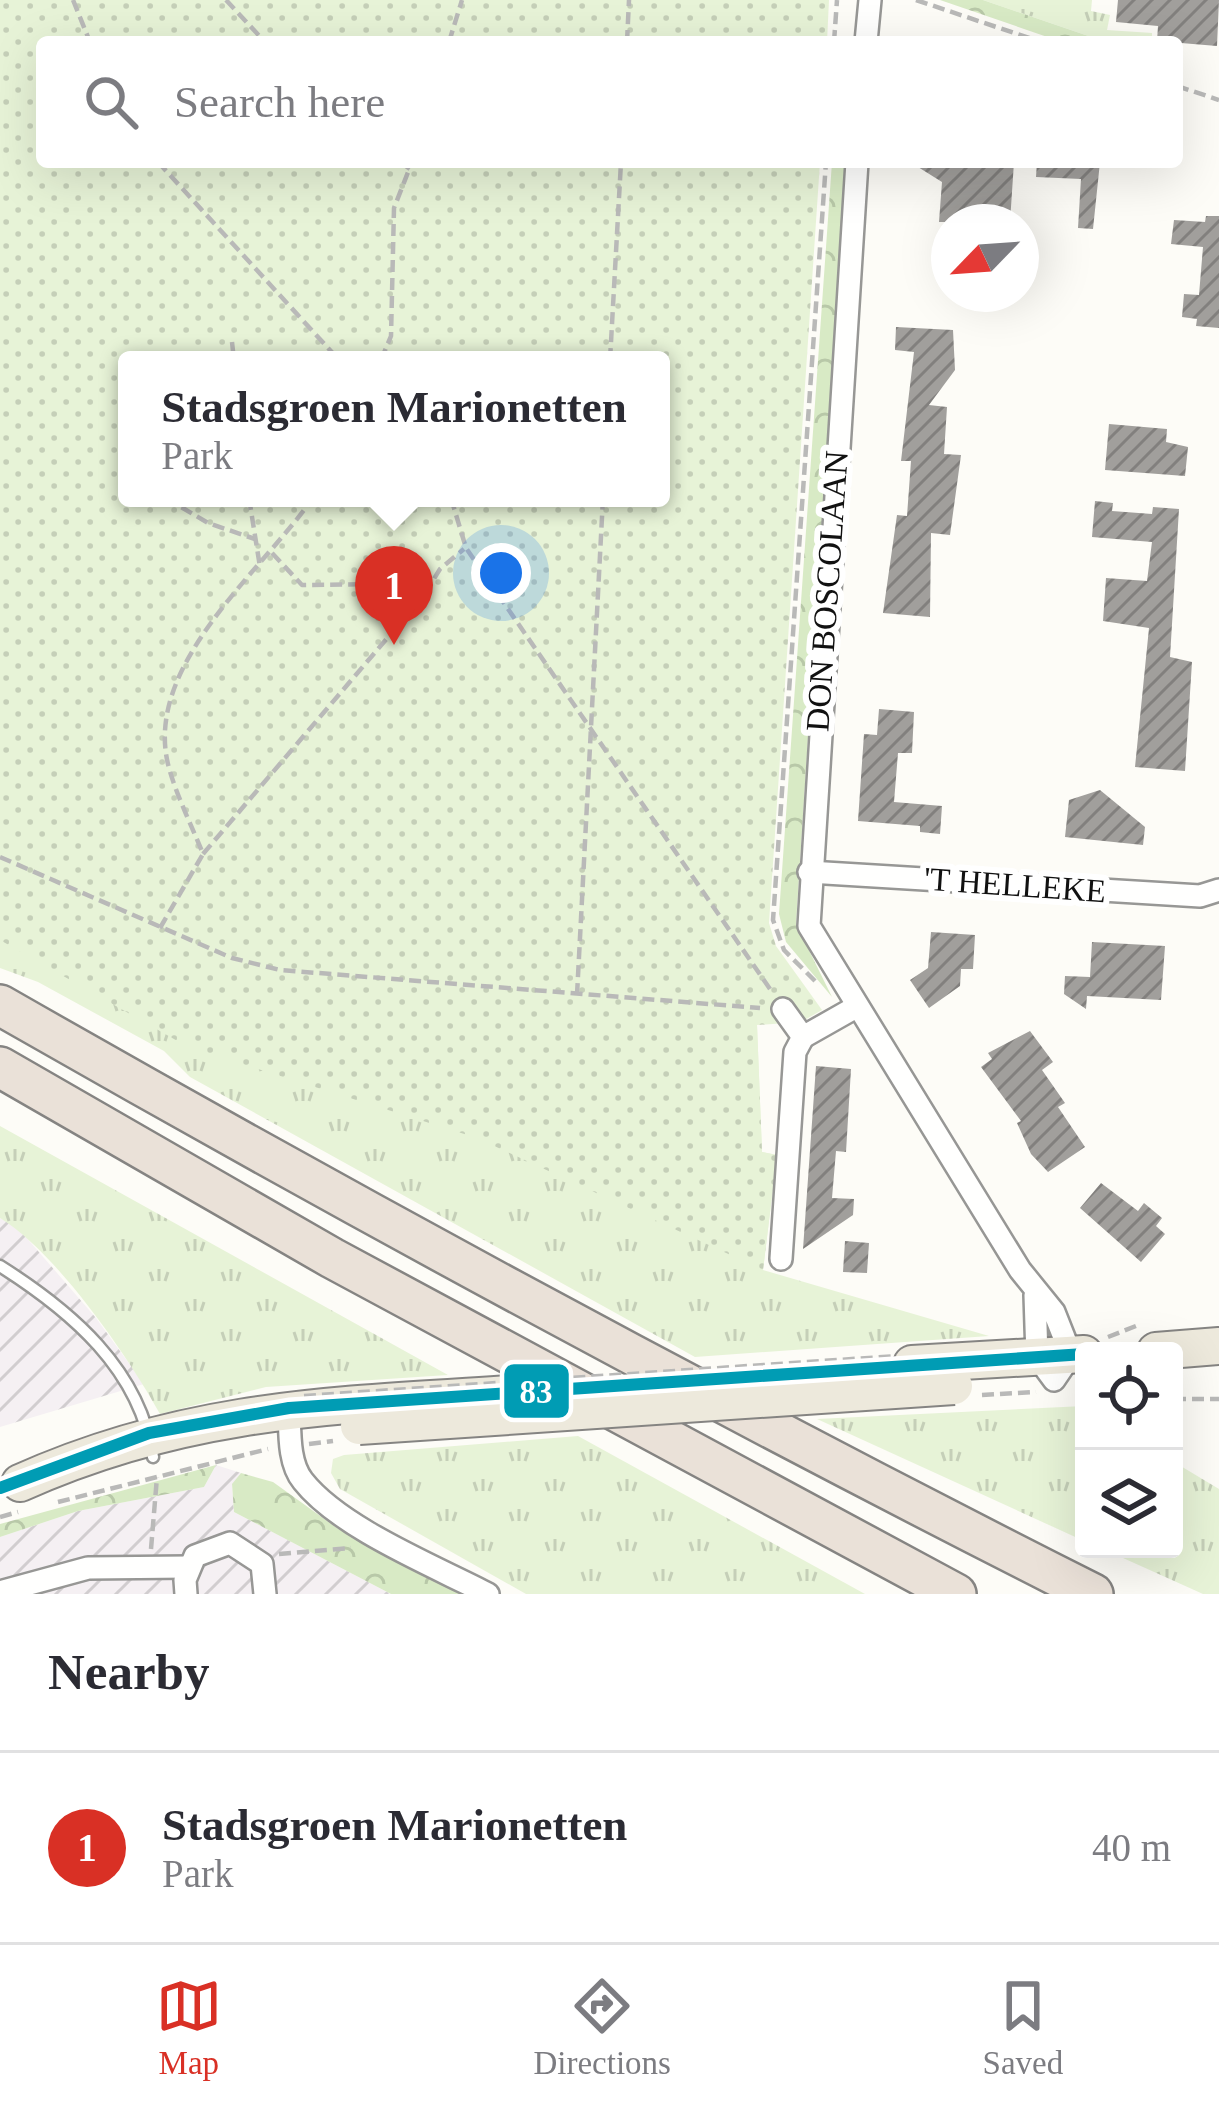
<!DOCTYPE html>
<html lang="en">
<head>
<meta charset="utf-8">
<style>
	:root { --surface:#fff; --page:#f7f7f7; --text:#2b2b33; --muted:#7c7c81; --line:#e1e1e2; --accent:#d93025 }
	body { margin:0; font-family:Georgia,serif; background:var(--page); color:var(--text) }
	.controls { position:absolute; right:36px; bottom:36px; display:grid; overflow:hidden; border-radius:12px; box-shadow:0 12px 48px #0002 }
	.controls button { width:108px; height:108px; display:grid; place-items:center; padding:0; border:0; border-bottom:3px solid var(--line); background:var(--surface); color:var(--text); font:60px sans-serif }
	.compass { position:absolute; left:931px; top:204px; width:108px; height:108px; border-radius:50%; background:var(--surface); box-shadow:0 12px 48px #0002; rotate:245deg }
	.you { position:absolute; left:501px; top:573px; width:42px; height:42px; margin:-30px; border:9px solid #fff; border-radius:50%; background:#1a73e8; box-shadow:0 0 0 18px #1a73e833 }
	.badge { display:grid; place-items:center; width:78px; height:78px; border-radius:50%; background:var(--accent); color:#fff; font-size:39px; font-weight:700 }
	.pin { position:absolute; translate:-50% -99px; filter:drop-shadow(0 3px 6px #0008) }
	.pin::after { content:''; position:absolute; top:63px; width:42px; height:36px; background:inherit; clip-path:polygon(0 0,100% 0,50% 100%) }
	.popup { position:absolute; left:118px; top:351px; width:552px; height:156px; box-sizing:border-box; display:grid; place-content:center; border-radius:12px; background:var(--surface); filter:drop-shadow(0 3px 9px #0005); font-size:39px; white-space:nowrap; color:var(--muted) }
	.popup b { font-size:45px; color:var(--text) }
	.popup::after { content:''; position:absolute; left:50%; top:100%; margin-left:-24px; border:24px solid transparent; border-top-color:var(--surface) }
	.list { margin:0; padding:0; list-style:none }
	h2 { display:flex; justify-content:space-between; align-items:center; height:156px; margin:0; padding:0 48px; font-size:51px }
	h2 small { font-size:39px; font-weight:400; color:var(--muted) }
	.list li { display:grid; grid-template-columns:78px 1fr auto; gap:36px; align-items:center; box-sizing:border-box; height:192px; padding:0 48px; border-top:3px solid var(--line) }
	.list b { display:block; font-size:45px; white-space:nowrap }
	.list p { margin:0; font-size:39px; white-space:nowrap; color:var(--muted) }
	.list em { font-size:39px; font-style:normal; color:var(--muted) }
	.icon { flex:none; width:66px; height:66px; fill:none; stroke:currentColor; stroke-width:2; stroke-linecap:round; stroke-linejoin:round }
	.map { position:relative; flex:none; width:1219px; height:1594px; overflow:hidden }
	.search { position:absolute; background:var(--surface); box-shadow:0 12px 48px #0002; left:36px; right:36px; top:36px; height:132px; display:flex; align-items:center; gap:30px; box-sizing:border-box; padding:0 42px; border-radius:12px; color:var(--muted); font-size:45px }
	.sheet { height:348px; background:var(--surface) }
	nav { display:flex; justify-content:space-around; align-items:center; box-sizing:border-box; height:168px; border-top:3px solid var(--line); background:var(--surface); font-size:33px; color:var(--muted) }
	nav a { display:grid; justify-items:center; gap:6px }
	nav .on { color:var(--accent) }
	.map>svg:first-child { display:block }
</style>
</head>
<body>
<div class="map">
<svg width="1219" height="1594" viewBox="0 0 1219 1594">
	<defs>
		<pattern id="industrial-furrows" width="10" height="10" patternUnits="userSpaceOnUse" patternTransform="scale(3)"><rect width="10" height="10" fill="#f5f0f3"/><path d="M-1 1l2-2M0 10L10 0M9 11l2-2" fill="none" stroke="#d1cdcf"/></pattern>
		<pattern id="grass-tufts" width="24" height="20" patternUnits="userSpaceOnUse" patternTransform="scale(3)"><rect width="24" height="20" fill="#e7f3d7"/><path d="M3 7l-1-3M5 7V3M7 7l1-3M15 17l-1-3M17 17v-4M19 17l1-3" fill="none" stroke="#c5cfb8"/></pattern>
		<pattern id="forest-crowns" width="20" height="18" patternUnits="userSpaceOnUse" patternTransform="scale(3)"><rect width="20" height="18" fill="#d8eac5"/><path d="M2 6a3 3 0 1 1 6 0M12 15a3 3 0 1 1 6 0" fill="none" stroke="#b8c8a8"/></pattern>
		<pattern id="park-dots" width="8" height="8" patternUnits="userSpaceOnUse" patternTransform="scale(3)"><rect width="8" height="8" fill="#e7f3d7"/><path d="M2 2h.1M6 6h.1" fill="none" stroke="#c5cfb8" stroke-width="1.8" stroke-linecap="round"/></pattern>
		<pattern id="building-hatch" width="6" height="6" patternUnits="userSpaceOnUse" patternTransform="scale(3)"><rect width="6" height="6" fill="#a19f9c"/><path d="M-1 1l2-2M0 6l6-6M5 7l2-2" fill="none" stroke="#82807e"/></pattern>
	</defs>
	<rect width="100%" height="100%" fill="#fdfcf7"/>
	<g fill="url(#industrial-furrows)">
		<polygon points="0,1218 19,1229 96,1318 144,1384 0,1427"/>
		<polygon points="216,1465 241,1473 232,1485 234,1512 391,1594 0,1594 0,1537 78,1511 204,1487"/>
	</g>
	<g fill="url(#grass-tufts)">
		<polygon points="983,0 1092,0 1091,11 1110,15 1107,30 1152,33 1152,42 1106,42"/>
		<polygon points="0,867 757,1025 762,1152 777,1155 763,1270 989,1336 695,1357 190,1077 164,1051 38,982 0,968"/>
		<path d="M0,1126L448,1375L266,1387L160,1414C128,1356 56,1252 0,1218Z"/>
		<polygon points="1084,1406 1084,1541 817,1419"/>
		<polygon points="578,1436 865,1594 526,1594 340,1489 331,1473 333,1459 344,1455"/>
		<polygon points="1174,1462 1219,1489 1219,1594 1203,1594 1103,1549 1174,1549"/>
	</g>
	<g fill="url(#forest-crowns)">
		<polygon points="940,0 983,0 1106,42 1062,42"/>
		<polygon points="832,162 845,162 796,924 832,997 786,942 779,914"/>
		<polygon points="216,1465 204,1487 78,1511 0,1537 0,1524"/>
		<polygon points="241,1473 273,1482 337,1528 464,1594 391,1594 234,1512 232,1484"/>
	</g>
	<path fill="url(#park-dots)" fill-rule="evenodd" d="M0,0H829L827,42H42V162H820L769,923L776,946L822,1010L801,1022L757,1025L762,1152L777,1155L763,1270L477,1138L188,1047L0,940ZM127,360H661V498H127Z"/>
	<g fill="url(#building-hatch)">
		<polygon points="1118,0 1219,0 1217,46 1157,41 1158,26 1116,22"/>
		<polygon points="910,162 1014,162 1010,222 939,222 942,182"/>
		<polygon points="1037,162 1100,162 1093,229 1078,228 1081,179 1036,177"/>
		<polygon points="1206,216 1219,216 1219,328 1196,326 1197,319 1182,317 1184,294 1199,295 1203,247 1171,244 1174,220 1205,222"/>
		<polygon points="896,327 953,330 955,370 929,405 947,407 944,454 961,455 950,535 931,533 930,617 883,613 897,515 907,516 911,461 901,461 914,352 895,350"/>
		<polygon points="1109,424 1167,429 1166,442 1188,447 1185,476 1105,470"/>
		<polygon points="1095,501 1113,503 1112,511 1152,514 1153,507 1179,509 1170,657 1192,662 1185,771 1135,767 1149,628 1103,621 1106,578 1147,581 1152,542 1092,537"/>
		<polygon points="879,709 914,712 912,753 898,753 894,802 942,806 940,834 920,832 920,826 858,821 864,734 877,735"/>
		<polygon points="1100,790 1145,827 1143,845 1065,837 1069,800"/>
		<polygon points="931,932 975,935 973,969 961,969 960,986 929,1008 910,980 928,968"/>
		<polygon points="1092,942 1165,946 1161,1000 1087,996 1086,1009 1064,994 1065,976 1090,977"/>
		<polygon points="1030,1031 1053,1062 1042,1070 1065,1103 1058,1107 1085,1147 1048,1172 1031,1154 1017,1123 1021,1121 981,1067 992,1059 988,1053"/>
		<polygon points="816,1066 851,1069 846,1152 836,1151 832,1198 854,1199 853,1215 803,1249"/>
		<polygon points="1101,1183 1138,1211 1144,1203 1162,1218 1156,1226 1165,1234 1141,1262 1080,1208"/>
		<polygon points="845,1241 869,1243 867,1273 843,1272"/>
	</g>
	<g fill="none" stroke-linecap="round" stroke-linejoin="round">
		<g stroke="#979795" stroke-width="15">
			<path id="service" d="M0,1266C71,1311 140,1369 153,1457"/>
		</g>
		<g stroke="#979795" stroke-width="26">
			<g id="minor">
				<polyline points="866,42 870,0"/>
				<polyline points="857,162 809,926 1020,1270 1054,1312 1071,1355 1054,1380 1037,1357 1035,1295"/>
				<polyline points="809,872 1200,896 1219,890"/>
				<polyline points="783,1009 803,1037 856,1007"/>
				<polyline points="781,1259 795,1052 803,1037"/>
				<path d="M289,1408C290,1431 288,1463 303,1481C340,1528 434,1566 488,1594"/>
				<polyline points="0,1592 88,1568 188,1567"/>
				<polyline points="186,1594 185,1580 195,1556 230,1543 262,1564 265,1594"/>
			</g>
		</g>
		<g stroke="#858482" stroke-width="40">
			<g id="primary">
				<polyline points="1156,1351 1219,1346"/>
				<polyline points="912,1364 1084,1354"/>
				<path d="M20,1483C191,1406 343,1405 526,1393"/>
			</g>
		</g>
		<g stroke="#858482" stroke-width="44">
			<g id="motorway">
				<path d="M0,1005C360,1211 723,1407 1093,1594"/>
				<polyline points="0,1067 332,1258 956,1594"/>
			</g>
		</g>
		<g stroke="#b9b9b8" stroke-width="4.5" stroke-dasharray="12 6" stroke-linecap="butt">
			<polyline points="73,0 90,42"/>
			<polyline points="226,0 265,42"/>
			<polyline points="916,0 1041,42"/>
			<polyline points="449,42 462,0"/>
			<polyline points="627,42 629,0"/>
			<polyline points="834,42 837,0"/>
			<polyline points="1177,86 1219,100"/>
			<polyline points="158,162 339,360"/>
			<polyline points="400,162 410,169"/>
			<polyline points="232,342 234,360"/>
			<polyline points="381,360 391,336 394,208 412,162"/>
			<polyline points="610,360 621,162"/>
			<polyline points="166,498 208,523 255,539"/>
			<polyline points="249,498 260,567"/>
			<polyline points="451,498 466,548 770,989"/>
			<polyline points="272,553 302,585 393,584 424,595"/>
			<polyline points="203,854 424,595 440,569 464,549"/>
			<polyline points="0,857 232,958 280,970 760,1008"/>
			<path d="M160,928L203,854C192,826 177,797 169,768C141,667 261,572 313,498"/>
			<polyline points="815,981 784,950 773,920 826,162"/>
			<polyline points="577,995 603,498"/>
			<polyline points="1108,1337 1141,1324"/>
			<polyline points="982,1395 1036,1392"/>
			<polyline points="1174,1399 1219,1399"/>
			<polyline points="309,1444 333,1441"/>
			<polyline points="58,1502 268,1449"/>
			<polyline points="0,1517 18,1512"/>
			<polyline points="151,1549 157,1477"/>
			<polyline points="279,1554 351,1548"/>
		</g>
		<use href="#service" stroke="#fffffe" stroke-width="10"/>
		<use href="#minor" stroke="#fffffe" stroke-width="21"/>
		<use href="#primary" stroke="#ede9dc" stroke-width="36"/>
		<use href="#motorway" stroke="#eae1d8" stroke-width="39"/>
		<g stroke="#858482" stroke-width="40" stroke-linecap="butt">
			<polyline id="primary-bridge" points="359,1426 954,1386"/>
		</g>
		<polyline stroke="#b9b9b8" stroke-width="4.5" stroke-dasharray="12 6" stroke-linecap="butt" points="304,1396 897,1356"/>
		<use href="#primary-bridge" stroke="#ede9dc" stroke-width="36"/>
		<g stroke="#fff" stroke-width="21">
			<polyline id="bus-1" points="0,1488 149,1433 289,1408 1084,1354"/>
		</g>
		<use href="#bus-1" stroke="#009cb4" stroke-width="12"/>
	</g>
	<g text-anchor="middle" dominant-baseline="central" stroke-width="12" stroke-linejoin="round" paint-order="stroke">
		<g font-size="33" fill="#111" stroke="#fff">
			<text transform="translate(827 591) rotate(-86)">DON BOSCOLAAN</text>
			<text transform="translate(1015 885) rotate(4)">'T HELLEKE</text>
		</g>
	</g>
	<rect stroke="#fff" stroke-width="4.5" x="502" y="1362" width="69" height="58" rx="12" fill="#009cb4"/>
	<g font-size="33" text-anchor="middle" font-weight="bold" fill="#fff">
		<text x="536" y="1403">83</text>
	</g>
</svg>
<div class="controls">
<button><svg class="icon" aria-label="locate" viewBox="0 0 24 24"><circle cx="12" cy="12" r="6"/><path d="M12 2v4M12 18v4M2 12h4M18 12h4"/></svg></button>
<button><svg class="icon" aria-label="layers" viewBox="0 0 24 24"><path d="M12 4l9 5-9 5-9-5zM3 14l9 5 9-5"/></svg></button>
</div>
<svg class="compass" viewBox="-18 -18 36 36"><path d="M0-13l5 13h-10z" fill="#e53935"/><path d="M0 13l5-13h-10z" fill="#7c7c81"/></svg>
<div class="you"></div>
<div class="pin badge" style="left:394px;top:645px">1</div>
<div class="popup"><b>Stadsgroen Marionetten</b>Park</div>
<div class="search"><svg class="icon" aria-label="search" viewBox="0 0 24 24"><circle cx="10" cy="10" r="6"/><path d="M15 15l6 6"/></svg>Search here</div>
</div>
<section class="sheet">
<h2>Nearby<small></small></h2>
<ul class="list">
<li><span class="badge">1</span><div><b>Stadsgroen Marionetten</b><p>Park</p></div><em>40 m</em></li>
</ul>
</section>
<nav>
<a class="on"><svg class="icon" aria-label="map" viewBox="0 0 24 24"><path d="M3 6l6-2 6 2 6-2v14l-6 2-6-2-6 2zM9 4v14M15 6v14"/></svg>Map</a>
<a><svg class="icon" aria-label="directions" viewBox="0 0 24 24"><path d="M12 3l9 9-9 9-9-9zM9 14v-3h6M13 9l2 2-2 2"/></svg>Directions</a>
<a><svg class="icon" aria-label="saved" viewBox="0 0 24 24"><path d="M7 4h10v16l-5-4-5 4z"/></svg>Saved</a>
</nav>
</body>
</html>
